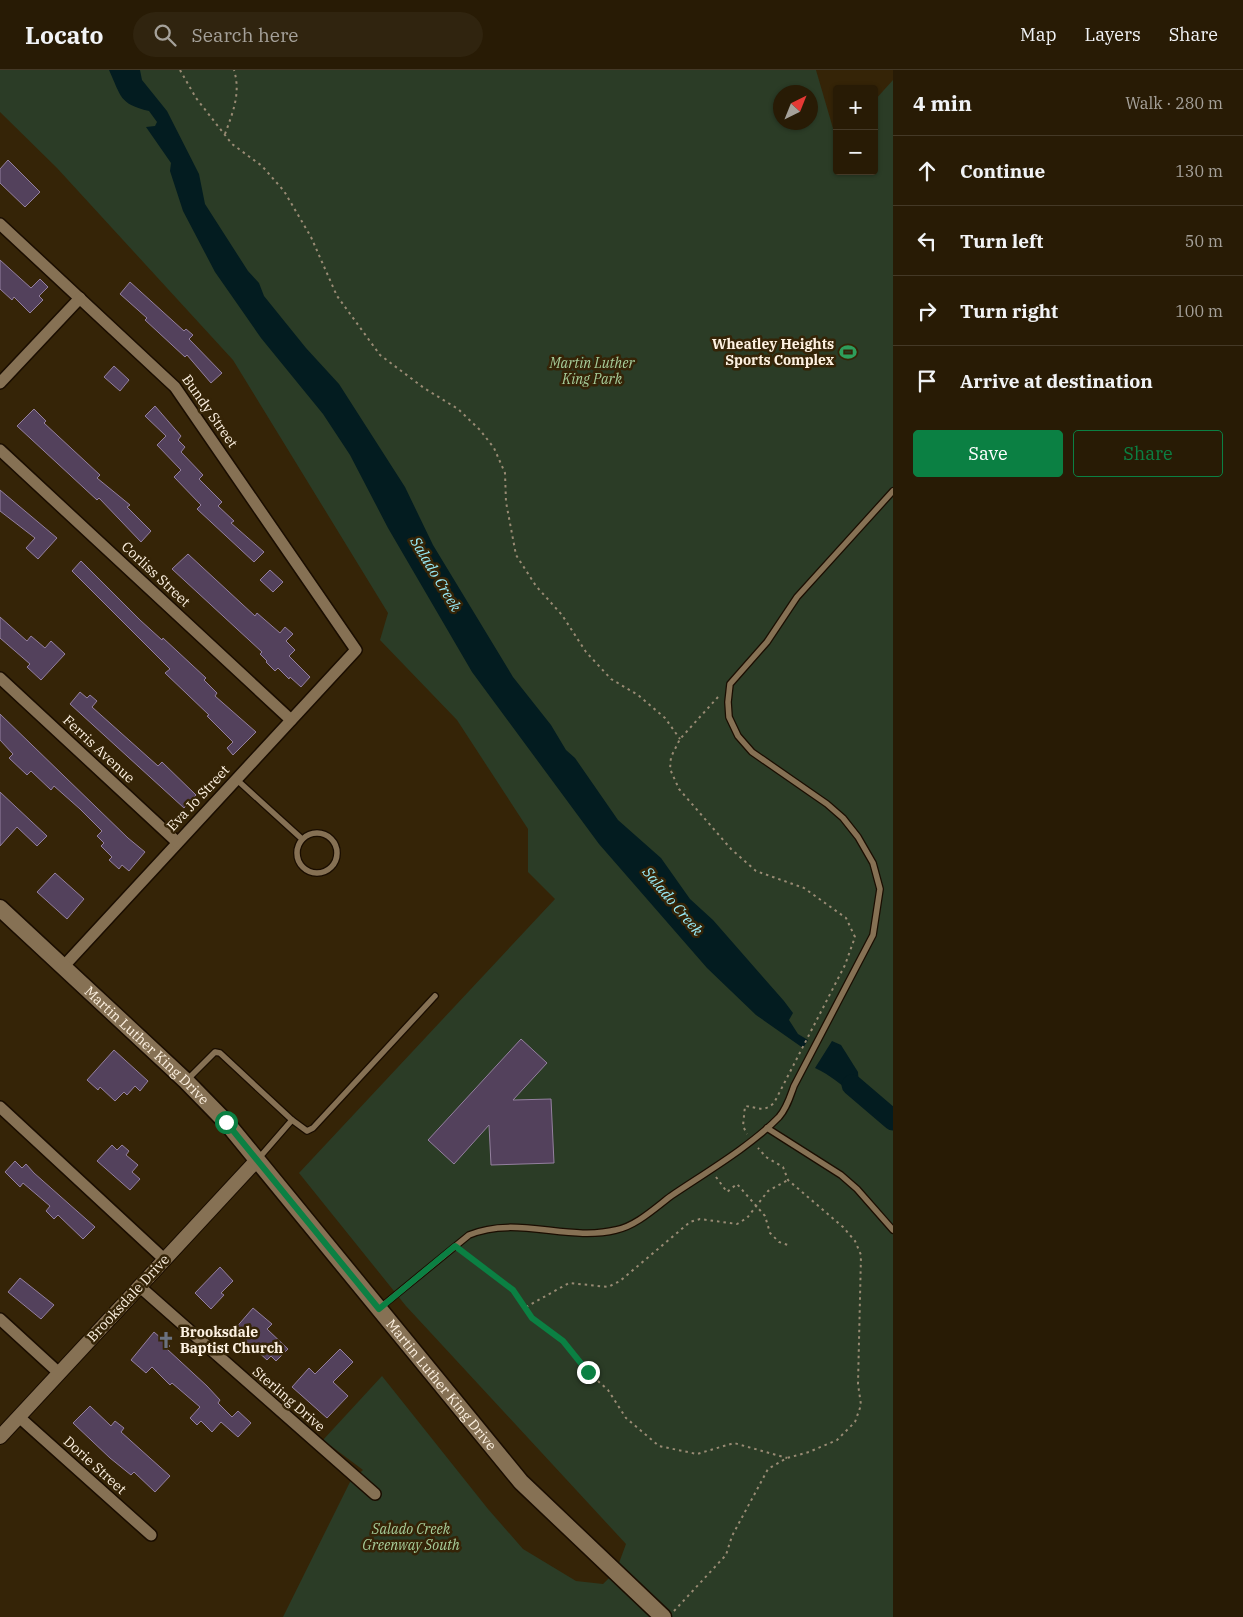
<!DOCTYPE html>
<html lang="en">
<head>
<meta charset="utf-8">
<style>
	:root { --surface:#281b05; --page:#30240f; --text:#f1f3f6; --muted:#a5a19a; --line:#443927; --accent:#0b8043 }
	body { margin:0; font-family:"IBM Plex Serif",serif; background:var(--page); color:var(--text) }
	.controls { position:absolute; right:15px; top:15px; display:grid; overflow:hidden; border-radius:5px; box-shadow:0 1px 4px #0004 }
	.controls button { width:45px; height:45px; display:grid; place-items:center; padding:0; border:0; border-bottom:1px solid var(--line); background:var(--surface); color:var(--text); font:25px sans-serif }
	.compass { position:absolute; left:773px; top:15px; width:45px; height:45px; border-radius:50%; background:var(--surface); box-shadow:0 1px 4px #0004; rotate:43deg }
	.stop { position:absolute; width:15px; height:15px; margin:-11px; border:4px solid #0b8043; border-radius:50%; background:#fff }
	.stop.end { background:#0b8043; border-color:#fff; box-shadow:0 1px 5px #0008 }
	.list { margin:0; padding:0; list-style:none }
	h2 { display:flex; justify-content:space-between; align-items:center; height:65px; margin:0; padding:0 20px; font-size:21px }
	h2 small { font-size:16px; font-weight:400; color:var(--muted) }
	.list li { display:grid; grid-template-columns:32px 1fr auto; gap:15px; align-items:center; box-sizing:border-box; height:70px; padding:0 20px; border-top:1px solid var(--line) }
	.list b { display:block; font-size:19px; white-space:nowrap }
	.list em { font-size:16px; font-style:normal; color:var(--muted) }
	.actions { display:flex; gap:10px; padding:15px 20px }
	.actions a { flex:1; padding:11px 0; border:1px solid var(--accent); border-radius:5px; text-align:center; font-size:18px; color:var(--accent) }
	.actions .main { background:var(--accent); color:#fff }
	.icon { flex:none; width:28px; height:28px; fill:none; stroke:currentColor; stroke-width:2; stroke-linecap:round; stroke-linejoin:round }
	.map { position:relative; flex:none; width:893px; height:1547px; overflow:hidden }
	header { display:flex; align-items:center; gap:30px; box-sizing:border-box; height:70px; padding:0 25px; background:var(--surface); border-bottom:1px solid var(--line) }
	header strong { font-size:24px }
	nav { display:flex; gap:28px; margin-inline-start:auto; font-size:18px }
	.search { width:350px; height:45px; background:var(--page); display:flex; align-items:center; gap:12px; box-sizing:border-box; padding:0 18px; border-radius:28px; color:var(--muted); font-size:19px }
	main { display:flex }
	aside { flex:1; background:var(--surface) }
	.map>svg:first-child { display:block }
</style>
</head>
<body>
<header>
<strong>Locato</strong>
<div class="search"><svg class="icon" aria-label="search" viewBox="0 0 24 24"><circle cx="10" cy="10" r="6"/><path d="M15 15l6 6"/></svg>Search here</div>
<nav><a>Map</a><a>Layers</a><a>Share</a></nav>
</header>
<main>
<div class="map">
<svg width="893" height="1547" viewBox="0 0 893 1547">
	<rect width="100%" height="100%" fill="#352407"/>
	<path fill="#2b3c26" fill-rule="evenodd" d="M0,0H816L837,72V101H874V31L893,10V1547H283L350,1412L363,1400L323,1370L382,1306L488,1439L523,1479L576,1511L603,1514L616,1501L626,1474L406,1236L299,1103L555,829L528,802V759L457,650L380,570L388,543L233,290L57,98L0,42ZM780,22H810V52H780Z"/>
	<g fill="#031c20">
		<path d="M109,0H140L142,10L167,41L199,104L205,134L248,201L259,213L264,226L306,278L339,314L405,417L433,475L513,607L551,655L566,680L575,688L618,750L661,788L690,829L713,850L784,931L793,943L789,950L798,964L808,970L803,978L756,945L707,898L599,774L472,602L388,458L350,385L323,344L261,268L215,202L183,141L170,101L171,93L146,57L155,56L157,52L149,41C119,34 121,26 109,0Z"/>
		<path d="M832,971L841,975L858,1002L859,1015L881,1042L893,1049V1059C866,1040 845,1012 815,998Z"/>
	</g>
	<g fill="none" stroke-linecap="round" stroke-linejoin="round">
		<polyline stroke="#031c20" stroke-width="21" points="852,1015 893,1050"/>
	</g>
	<g fill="#53415c" stroke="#94809f">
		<polygon points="8,90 40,122 25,137 0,113 0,99"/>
		<polygon points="0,190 31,218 40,209 48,217 39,226 43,230 30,243 14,227 12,230 0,219"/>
		<polygon points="130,212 184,261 186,259 193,265 189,269 222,303 211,313 187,285 185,287 145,250 147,248 120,224"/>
		<polygon points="114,296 129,310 120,321 104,307"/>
		<polygon points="155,336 181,366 178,370 185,377 181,382 203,405 199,409 222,432 218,436 234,451 231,453 264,482 254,492 197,439 201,435 174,407 181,400 157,375 166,366 145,346"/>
		<polygon points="34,339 46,351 44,353 100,405 97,408 130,435 127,437 151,461 141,472 99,428 97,430 17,356"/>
		<polygon points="0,420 57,468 38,489 26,478 35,468 0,441"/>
		<polygon points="188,484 255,546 257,543 280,563 285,557 293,564 286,571 295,580 289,586 310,607 301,617 290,607 289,609 278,598 275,601 266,592 267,591 260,584 262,582 172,499"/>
		<polygon points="81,491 140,550 162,570 163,568 206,608 204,610 217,623 215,626 256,662 233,685 227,678 233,672 207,646 209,645 165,603 170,599 72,501"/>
		<polygon points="270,500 283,512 273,522 260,510"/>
		<polygon points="0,547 27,571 31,566 45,578 51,571 65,584 41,610 27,597 30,594 0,568"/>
		<polygon points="80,622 87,628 90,625 97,631 92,637 158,696 162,692 196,725 184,738 70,634"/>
		<polygon points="0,644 128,768 145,782 129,801 122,795 119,799 109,790 112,787 101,776 104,773 97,766 102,761 80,739 54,716 51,720 31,701 27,705 9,688 13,684 0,670"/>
		<polygon points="0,722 47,766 37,776 17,757 0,776"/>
		<polygon points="55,803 84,829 67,849 37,822"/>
		<polygon points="521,969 547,993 513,1030 551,1029 554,1093 491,1095 489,1055 454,1094 428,1070"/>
		<polygon points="114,980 148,1011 140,1021 135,1016 127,1025 124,1022 115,1031 100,1017 98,1020 87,1010"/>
		<polygon points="112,1075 117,1080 122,1075 129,1081 126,1085 138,1095 132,1102 140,1109 130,1120 97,1091"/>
		<polygon points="15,1091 22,1098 26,1094 34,1103 95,1157 83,1169 58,1145 54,1149 46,1141 50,1136 23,1113 20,1117 5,1102"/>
		<polygon points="220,1197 233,1211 221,1223 224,1225 211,1239 195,1223"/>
		<polygon points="20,1208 54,1235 41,1249 8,1222"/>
		<polygon points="253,1238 272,1254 267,1259 288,1279 276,1291 271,1286 267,1290 234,1260"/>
		<polygon points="154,1262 170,1276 167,1279 207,1316 220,1330 218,1333 232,1347 238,1341 251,1353 238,1367 221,1352 212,1362 201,1351 197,1355 190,1348 200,1337 172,1313 170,1315 152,1297 146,1303 131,1290"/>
		<polygon points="340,1279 353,1292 333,1312 348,1326 327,1348 292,1317 309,1298 315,1304"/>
		<polygon points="90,1336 111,1356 115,1351 124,1358 121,1362 170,1406 155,1422 134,1402 131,1405 110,1388 73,1353"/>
	</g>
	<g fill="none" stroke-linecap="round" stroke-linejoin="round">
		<g stroke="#1a0d00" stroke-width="8">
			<g id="service">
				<polyline points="236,709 302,769"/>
				<circle cx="317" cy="783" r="20"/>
				<polyline points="188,1009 215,982 220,983 292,1050 307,1061 313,1058 435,926"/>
				<polyline points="767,1058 841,1105 857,1119 893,1160"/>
				<polyline points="259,1088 292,1050"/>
				<path d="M381,1237L469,1165C516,1145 568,1172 616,1160C636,1156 655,1138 671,1126C705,1103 751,1076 779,1047C787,1038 790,1027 794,1016L873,865L880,819L873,793L858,767L843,748L827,734L752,682L738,666L729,647L728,632L730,614L767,572L797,527L893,421"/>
			</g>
		</g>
		<g stroke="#1a0d00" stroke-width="14">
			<g id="minor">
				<polyline points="0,154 175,317 356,580 63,897"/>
				<polyline points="0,313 80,228"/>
				<polyline points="0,380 291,650"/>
				<polyline points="0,608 177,772"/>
				<polyline points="0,1037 164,1189"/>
				<polyline points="139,1216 375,1424"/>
				<polyline points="0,1249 59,1303"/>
				<polyline points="19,1347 151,1465"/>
			</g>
		</g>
		<g stroke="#1a0d00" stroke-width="16">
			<polyline id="tertiary" points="0,1367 257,1090"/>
		</g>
		<g stroke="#1a0d00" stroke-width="19">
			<g id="secondary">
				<path id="s1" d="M0,838L186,1011L226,1052L521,1412L663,1547"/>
			</g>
		</g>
		<g stroke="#998b74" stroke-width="2" stroke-dasharray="2.5 4" stroke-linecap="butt">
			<polyline points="180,0 196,28 232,74 262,96 284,121 311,167 337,226 380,285 424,318 458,339 480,360 494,378 505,403 506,432 516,485 536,516 562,545 586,582 611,609 638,625 665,648 680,669"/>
			<path d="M225,64C233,42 241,23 234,0"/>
			<path d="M718,627L680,669L671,687L670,699L679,719L731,779L756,801L804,818L846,848L855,867L845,895L774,1033C763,1043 758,1037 745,1036L743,1056L747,1064"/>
			<polyline points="716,1107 727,1122 737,1114 765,1146 770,1163 779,1172 788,1175"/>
			<polyline points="463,1182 513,1221 532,1249 563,1271 588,1302 608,1320 626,1348 659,1376 697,1384 734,1373 787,1388"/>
			<polyline points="526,1237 569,1213 608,1217 620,1211 690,1152 700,1149 737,1154 747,1148 768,1121 788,1110"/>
			<polyline points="674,1541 726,1485 732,1466 768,1399 787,1388 809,1382 837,1370 855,1352 861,1335 858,1314 861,1185 855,1171 843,1157 788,1110 783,1097 766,1087 758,1078"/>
		</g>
		<use href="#service" stroke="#867154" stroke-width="5.5"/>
		<use href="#minor" stroke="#867154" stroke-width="11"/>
		<use href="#tertiary" stroke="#867154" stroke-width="14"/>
		<use href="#secondary" stroke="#867154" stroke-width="16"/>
	</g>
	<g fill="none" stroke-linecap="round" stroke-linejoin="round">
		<polyline stroke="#0b8043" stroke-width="6" points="226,1052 379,1239 455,1176 513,1220 532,1248 563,1271 588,1302"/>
	</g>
	<defs>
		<g id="stadium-bare" transform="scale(1.35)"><path d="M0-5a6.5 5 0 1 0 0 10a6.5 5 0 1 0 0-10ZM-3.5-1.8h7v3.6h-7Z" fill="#2e9e5b" stroke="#352407" stroke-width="2.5" paint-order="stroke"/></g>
		<g id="church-bare" transform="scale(1.35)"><path d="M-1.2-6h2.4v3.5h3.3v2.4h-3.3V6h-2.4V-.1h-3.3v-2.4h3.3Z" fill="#6b7280" stroke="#352407" stroke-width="2.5" paint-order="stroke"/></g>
	</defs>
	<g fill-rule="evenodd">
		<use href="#stadium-bare" x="848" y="282"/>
		<use href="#church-bare" x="166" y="1270"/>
	</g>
	<g text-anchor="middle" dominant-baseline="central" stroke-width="5" stroke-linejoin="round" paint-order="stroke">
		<g font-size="14" font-weight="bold" fill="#fdf1e1" stroke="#352407" text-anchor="end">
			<text x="834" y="274">Wheatley Heights<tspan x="834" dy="16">Sports Complex</tspan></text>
			<text x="180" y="1262" text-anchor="start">Brooksdale<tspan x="180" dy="16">Baptist Church</tspan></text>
		</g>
		<g font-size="14" font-style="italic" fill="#a7ce9b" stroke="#352407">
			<text x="592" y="293">Martin Luther<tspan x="592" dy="16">King Park</tspan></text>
			<text x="411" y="1459">Salado Creek<tspan x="411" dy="16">Greenway South</tspan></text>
		</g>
		<g font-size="14" fill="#fdf1e1" stroke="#352407">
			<text transform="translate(210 341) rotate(55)">Bundy Street</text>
			<text transform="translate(156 504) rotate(43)">Corliss Street</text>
			<text transform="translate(99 679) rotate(43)">Ferris Avenue</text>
			<text transform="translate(198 728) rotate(-47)">Eva Jo Street</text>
			<text stroke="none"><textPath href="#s1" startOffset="201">Martin Luther King Drive</textPath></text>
			<text transform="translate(128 1228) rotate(-47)">Brooksdale Drive</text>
			<text stroke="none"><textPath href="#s1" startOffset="651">Martin Luther King Drive</textPath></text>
			<text transform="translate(289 1329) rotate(41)">Sterling Drive</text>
			<text transform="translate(95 1395) rotate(42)">Dorie Street</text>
		</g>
		<g font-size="15" font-style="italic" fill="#99ecf9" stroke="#352407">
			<text transform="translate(436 504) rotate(59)">Salado Creek</text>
			<text transform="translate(673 831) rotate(50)">Salado Creek</text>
		</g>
	</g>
</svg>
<div class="controls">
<button>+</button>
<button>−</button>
</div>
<svg class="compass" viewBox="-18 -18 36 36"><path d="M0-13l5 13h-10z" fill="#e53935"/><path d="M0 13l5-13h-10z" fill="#a5a19a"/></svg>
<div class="stop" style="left:226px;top:1052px"></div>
<div class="stop end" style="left:588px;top:1302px"></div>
</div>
<aside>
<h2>4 min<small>Walk · 280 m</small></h2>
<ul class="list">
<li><svg class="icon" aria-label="ahead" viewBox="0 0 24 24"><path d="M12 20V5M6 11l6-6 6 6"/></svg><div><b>Continue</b></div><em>130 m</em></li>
<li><svg class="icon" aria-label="left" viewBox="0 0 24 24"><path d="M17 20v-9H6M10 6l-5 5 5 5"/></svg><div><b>Turn left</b></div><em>50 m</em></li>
<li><svg class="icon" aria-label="right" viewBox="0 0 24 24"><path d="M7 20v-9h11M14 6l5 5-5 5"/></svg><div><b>Turn right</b></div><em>100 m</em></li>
<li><svg class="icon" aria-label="arrive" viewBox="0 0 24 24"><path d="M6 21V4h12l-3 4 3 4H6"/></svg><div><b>Arrive at destination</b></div></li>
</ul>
<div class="actions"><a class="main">Save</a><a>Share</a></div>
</aside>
</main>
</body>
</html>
